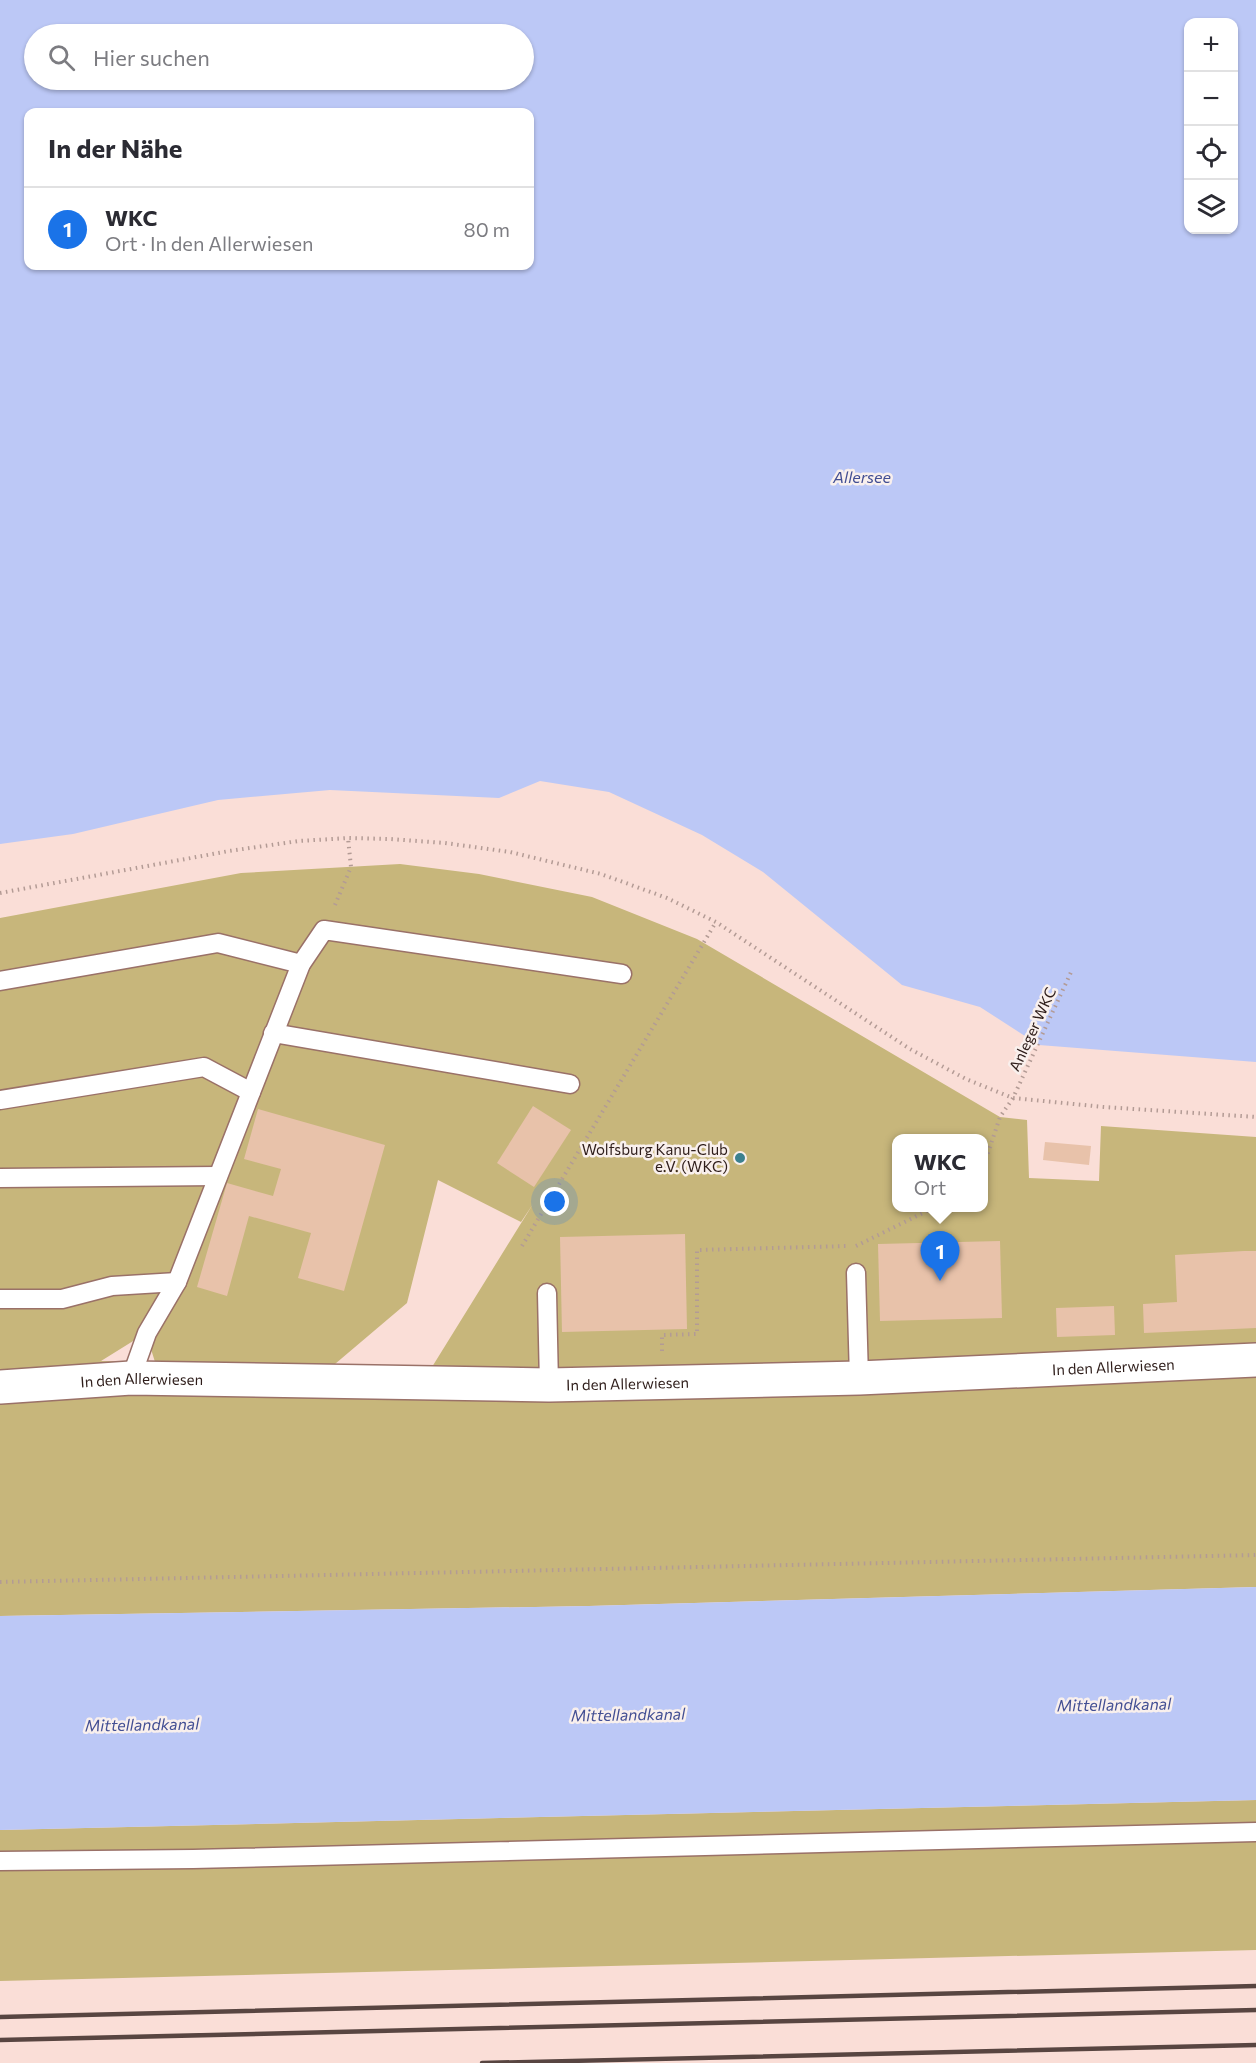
<!DOCTYPE html>
<html lang="de">
<head>
<meta charset="utf-8">
<style>
	:root { --surface:#fff; --page:#f2f2f3; --text:#2b2b33; --muted:#7c7c81; --line:#e1e1e2; --accent:#1a73e8 }
	body { margin:0; font-family:Commissioner,sans-serif; background:var(--page); color:var(--text) }
	.controls { position:absolute; right:18px; top:18px; display:grid; overflow:hidden; border-radius:12px; box-shadow:0 2px 4px #0004 }
	.controls button { width:54px; height:54px; display:grid; place-items:center; padding:0; border:0; border-bottom:2px solid var(--line); background:var(--surface); color:var(--text); font:30px sans-serif }
	.you { position:absolute; left:555px; top:1202px; width:21px; height:21px; margin:-15px; border:4px solid #fff; border-radius:50%; background:#1a73e8; box-shadow:0 0 0 9px #1a73e833 }
	.badge { display:grid; place-items:center; width:39px; height:39px; border-radius:50%; background:var(--accent); color:#fff; font-size:20px; font-weight:700 }
	.pin { position:absolute; translate:-50% -50px; filter:drop-shadow(0 2px 3px #0008) }
	.pin::after { content:''; position:absolute; top:32px; width:21px; height:18px; background:inherit; clip-path:polygon(0 0,100% 0,50% 100%) }
	.popup { position:absolute; left:892px; top:1134px; width:96px; height:78px; box-sizing:border-box; display:grid; place-content:center; border-radius:12px; background:var(--surface); filter:drop-shadow(0 2px 4px #0005); font-size:20px; white-space:nowrap; color:var(--muted) }
	.popup b { font-size:22px; color:var(--text) }
	.popup::after { content:''; position:absolute; left:50%; top:100%; margin-left:-12px; border:12px solid transparent; border-top-color:var(--surface) }
	.list { margin:0; padding:0; list-style:none }
	h2 { display:flex; justify-content:space-between; align-items:center; height:78px; margin:0; padding:0 24px; font-size:26px }
	h2 small { font-size:20px; font-weight:400; color:var(--muted) }
	.list li { display:grid; grid-template-columns:39px 1fr auto; gap:18px; align-items:center; box-sizing:border-box; height:84px; padding:0 24px; border-top:2px solid var(--line) }
	.list b { display:block; font-size:22px; white-space:nowrap }
	.list p { margin:0; font-size:20px; white-space:nowrap; color:var(--muted) }
	.list em { font-size:20px; font-style:normal; color:var(--muted) }
	.icon { flex:none; width:33px; height:33px; fill:none; stroke:currentColor; stroke-width:2; stroke-linecap:round; stroke-linejoin:round }
	.map { position:relative; flex:none; width:1256px; height:2063px; overflow:hidden }
	.search { position:absolute; background:var(--surface); box-shadow:0 2px 4px #0004; left:24px; top:24px; width:510px; height:66px; display:flex; align-items:center; gap:15px; box-sizing:border-box; padding:0 21px; border-radius:33px; color:var(--muted); font-size:22px }
	.panel { position:absolute; background:var(--surface); box-shadow:0 2px 4px #0004; left:24px; top:108px; width:510px; height:162px; border-radius:12px }
	.map>svg:first-child { display:block }
</style>
</head>
<body>
<div class="map">
<svg width="1256" height="2063" viewBox="0 0 1256 2063">
	<rect width="100%" height="100%" fill="#faded7"/>
	<g fill="#c7b67b" fill-rule="evenodd">
		<path d="M400,864L479,874L592,897L697,939L1000,1117L1027,1120L1029,1178L1099,1181L1101,1126L1256,1137V1587L589,1606L0,1616V918L241,873ZM896,1138H984V1208H896ZM438,1180L521,1222L533,1204L432,1367L388,1369L335,1364L407,1303ZM146,1333L155,1362L101,1361Z"/>
		<polygon points="1256,1800 1256,1950 0,1981 0,1830"/>
	</g>
	<g fill="#bcc8f6" fill-rule="evenodd">
		<path d="M0,0H1256V1062L1039,1045L980,1007L902,985L763,872L702,835L609,792L540,781L499,798L330,790L218,800L73,834L0,844ZM1188,22H1234V230H1188ZM34,34H524V80H34ZM28,112H530V266H28Z"/>
		<polygon points="1256,1587 1256,1800 0,1830 0,1616 589,1606"/>
	</g>
	<g fill="#e8c2aa">
		<polygon points="533,1106 571,1130 534,1187 497,1163"/>
		<polygon points="258,1109 385,1145 344,1291 298,1278 311,1233 249,1216 227,1296 197,1287 227,1183 273,1196 281,1169 244,1159"/>
		<polygon points="1045,1142 1091,1146 1089,1165 1043,1160"/>
		<polygon points="685,1234 687,1329 562,1332 560,1237"/>
		<polygon points="1000,1241 1002,1318 880,1321 878,1244"/>
		<polygon points="1244,1251 1256,1251 1256,1328 1144,1333 1143,1304 1177,1302 1175,1255"/>
		<polygon points="1114,1306 1115,1335 1057,1337 1056,1308"/>
	</g>
	<g fill="none" stroke-linecap="round" stroke-linejoin="round">
		<g stroke="#9a7168" stroke-width="21">
			<g id="service">
				<polyline points="0,981 218,943 301,964"/>
				<polyline points="273,1033 570,1084"/>
				<polyline points="0,1100 204,1067 251,1092"/>
				<polyline points="0,1178 218,1176"/>
				<polyline points="856,1273 859,1378"/>
				<polyline points="547,1293 549,1385"/>
				<polyline points="0,1299 62,1299 112,1286 177,1282"/>
				<polyline points="131,1378 147,1333 177,1282 301,964 324,930 622,974"/>
				<polyline points="0,1861 193,1859 1256,1832"/>
			</g>
		</g>
		<g stroke="#9a7168" stroke-width="36">
			<g id="minor">
				<path id="s1" d="M0,1387L131,1378L549,1385L859,1378L1256,1360"/>
			</g>
		</g>
		<g stroke="#b39b95" stroke-width="4" stroke-dasharray="1.5 4.5" stroke-linecap="butt">
			<polyline points="0,893 229,851 299,841 348,838 390,839 445,843 510,852 601,874 667,898 716,922 910,1049 966,1079 1013,1098 1104,1107 1256,1117"/>
			<polyline points="335,905 351,867 348,838"/>
			<polyline points="984,1165 1000,1117 1013,1098 1072,970"/>
			<polyline points="522,1246 716,922"/>
			<polyline points="856,1246 933,1208"/>
			<polyline points="662,1351 662,1335 697,1334 697,1250 848,1246"/>
			<polyline points="0,1582 1256,1555"/>
		</g>
		<use href="#service" stroke="#fff" stroke-width="18"/>
		<use href="#minor" stroke="#fff" stroke-width="33"/>
		<g stroke="#584541" stroke-width="4.5">
			<polyline points="0,2017 1256,1986"/>
			<polyline points="0,2040 1256,2010"/>
			<polyline points="482,2063 1256,2045"/>
		</g>
	</g>
	<circle fill="#3c818f" stroke="#f9f0ed" stroke-width="2" cx="740" cy="1158" r="6"/>
	<g text-anchor="middle" dominant-baseline="central" stroke-width="5" stroke-linejoin="round" paint-order="stroke">
		<g font-size="15" fill="#2e1d1a" stroke="#f9f0ed">
			<text transform="translate(1032 1029) rotate(-65)">Anleger WKC</text>
			<text stroke="none"><textPath href="#s1" startOffset="1114">In den Allerwiesen</textPath></text>
			<text stroke="none"><textPath href="#s1" startOffset="142">In den Allerwiesen</textPath></text>
			<text stroke="none"><textPath href="#s1" startOffset="628">In den Allerwiesen</textPath></text>
		</g>
		<g font-size="15" fill="#2e1d1a" stroke="#f9f0ed" text-anchor="end">
			<text x="728" y="1149">Wolfsburg Kanu-Club<tspan x="728" dy="17">e.V. (WKC)</tspan></text>
		</g>
		<g font-size="16" font-style="italic" fill="#424e93" stroke="#f9f0ed">
			<text x="862" y="476">Allersee</text>
			<text transform="translate(1114 1704) rotate(-1)">Mittellandkanal</text>
			<text transform="translate(628 1714) rotate(-1)">Mittellandkanal</text>
			<text transform="translate(142 1724) rotate(-1)">Mittellandkanal</text>
		</g>
	</g>
</svg>
<div class="controls">
<button>+</button>
<button>−</button>
<button><svg class="icon" aria-label="locate" viewBox="0 0 24 24"><circle cx="12" cy="12" r="6"/><path d="M12 2v4M12 18v4M2 12h4M18 12h4"/></svg></button>
<button><svg class="icon" aria-label="layers" viewBox="0 0 24 24"><path d="M12 4l9 5-9 5-9-5zM3 14l9 5 9-5"/></svg></button>
</div>
<div class="you"></div>
<div class="pin badge" style="left:940px;top:1281px">1</div>
<div class="popup"><b>WKC</b>Ort</div>
<div class="search"><svg class="icon" aria-label="search" viewBox="0 0 24 24"><circle cx="10" cy="10" r="6"/><path d="M15 15l6 6"/></svg>Hier suchen</div>
<section class="panel">
<h2>In der Nähe<small></small></h2>
<ul class="list">
<li><span class="badge">1</span><div><b>WKC</b><p>Ort · In den Allerwiesen</p></div><em>80 m</em></li>
</ul>
</section>
</div>
</body>
</html>
